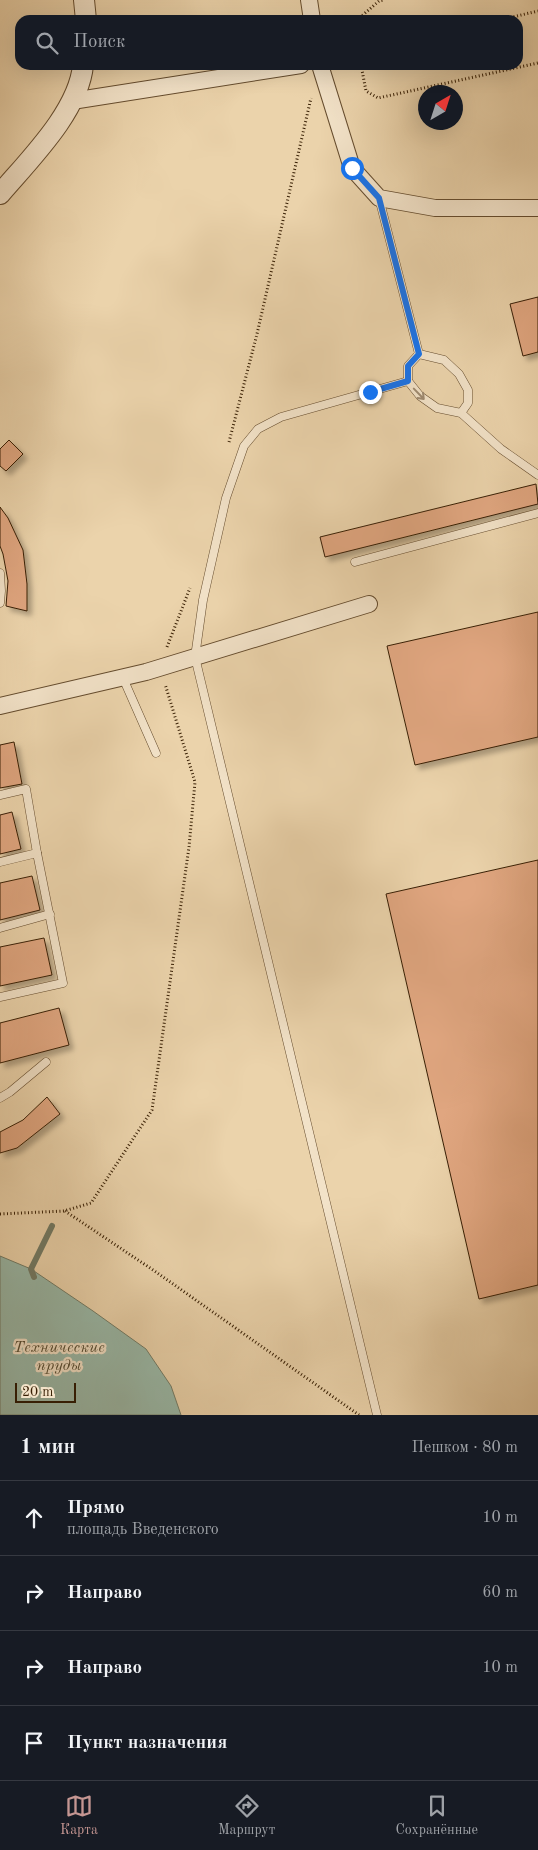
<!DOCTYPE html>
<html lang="ru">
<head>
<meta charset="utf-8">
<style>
	:root { --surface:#171b24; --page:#20242c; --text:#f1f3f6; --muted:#9ea1a6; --line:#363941; --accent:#c59692 }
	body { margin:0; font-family:"Old Standard TT",serif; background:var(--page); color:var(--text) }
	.compass { position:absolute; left:418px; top:85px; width:45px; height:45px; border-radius:50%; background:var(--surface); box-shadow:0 5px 20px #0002; rotate:39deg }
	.scale { position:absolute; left:15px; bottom:12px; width:61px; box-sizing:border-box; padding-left:5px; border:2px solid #381f04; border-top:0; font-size:14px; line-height:18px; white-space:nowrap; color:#381f04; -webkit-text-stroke:4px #f2e2c8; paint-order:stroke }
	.stop { position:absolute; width:15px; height:15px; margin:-11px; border:4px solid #1a73e8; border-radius:50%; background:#fff }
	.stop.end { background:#1a73e8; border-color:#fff; box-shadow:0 1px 5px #0008 }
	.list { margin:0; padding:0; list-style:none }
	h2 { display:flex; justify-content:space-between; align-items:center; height:65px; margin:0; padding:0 20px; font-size:21px }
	h2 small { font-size:16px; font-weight:400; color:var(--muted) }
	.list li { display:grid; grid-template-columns:32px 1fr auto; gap:15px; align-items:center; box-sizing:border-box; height:75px; padding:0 20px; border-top:1px solid var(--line) }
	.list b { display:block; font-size:19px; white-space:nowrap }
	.list p { margin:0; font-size:16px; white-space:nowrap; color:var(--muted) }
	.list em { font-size:16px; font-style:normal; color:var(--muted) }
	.icon { flex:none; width:28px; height:28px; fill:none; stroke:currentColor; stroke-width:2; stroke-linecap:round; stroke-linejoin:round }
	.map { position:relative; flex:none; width:538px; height:1415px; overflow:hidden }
	.search { position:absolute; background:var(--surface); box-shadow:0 5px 20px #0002; left:15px; right:15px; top:15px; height:55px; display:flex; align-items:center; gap:12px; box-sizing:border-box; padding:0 18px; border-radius:15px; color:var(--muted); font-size:19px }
	.sheet { height:365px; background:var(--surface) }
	nav { display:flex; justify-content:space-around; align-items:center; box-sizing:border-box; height:70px; border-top:1px solid var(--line); background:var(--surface); font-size:14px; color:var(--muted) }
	nav a { display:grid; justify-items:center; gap:2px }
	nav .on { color:var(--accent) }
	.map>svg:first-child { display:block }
</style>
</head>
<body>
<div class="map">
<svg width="538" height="1415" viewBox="0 0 538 1415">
	<defs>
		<filter id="shadow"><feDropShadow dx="4.5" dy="4.5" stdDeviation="2.5" flood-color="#0004"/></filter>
	</defs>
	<rect width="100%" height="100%" fill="#ebd3ab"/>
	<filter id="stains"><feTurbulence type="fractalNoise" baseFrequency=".004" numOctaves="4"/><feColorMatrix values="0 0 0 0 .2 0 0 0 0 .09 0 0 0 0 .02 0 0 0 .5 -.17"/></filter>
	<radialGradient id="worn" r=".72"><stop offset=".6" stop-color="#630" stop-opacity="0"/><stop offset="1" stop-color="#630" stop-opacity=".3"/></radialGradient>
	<polygon fill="#98b8a8" stroke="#727b66" points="0,1256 31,1269 93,1311 146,1349 171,1386 181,1415 0,1415"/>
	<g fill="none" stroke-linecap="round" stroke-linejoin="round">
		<polyline stroke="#727b66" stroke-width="6" points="34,1277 31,1269 52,1226"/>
	</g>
	<g fill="#e0a680" stroke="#381f04" filter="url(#shadow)">
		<polygon points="538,297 538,352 523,356 510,304"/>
		<polygon points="9,440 23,454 6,471 0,466 0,449"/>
		<polygon points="536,484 538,504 325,557 320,537"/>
		<polygon points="0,507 8,518 23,550 27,584 27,611 6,606 8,581 3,554 0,546"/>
		<polygon points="538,612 538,737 415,765 387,646"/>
		<polygon points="14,742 22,784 0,788 0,745"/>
		<polygon points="12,812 21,849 0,854 0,815"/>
		<polygon points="538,860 538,1285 479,1299 386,894"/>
		<polygon points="32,876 40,910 0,920 0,883"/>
		<polygon points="44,938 52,975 0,986 0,947"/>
		<polygon points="59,1008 69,1045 0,1063 0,1023"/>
		<polygon points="47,1097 60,1114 17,1148 0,1153 0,1132 23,1120"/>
	</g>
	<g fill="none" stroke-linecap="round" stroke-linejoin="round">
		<g stroke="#654c2e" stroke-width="9">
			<g id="service">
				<polyline points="379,198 419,354"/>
				<polyline points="419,354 408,366 408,381 420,396 437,408 461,413 501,449 538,475"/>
				<polyline points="419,354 444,360 459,374 468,390 468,403 461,413"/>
				<polyline points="355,562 538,513"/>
				<polyline points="0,573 1,591 0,603"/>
				<polyline points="123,678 156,753"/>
				<polyline points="0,795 26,789 37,853 63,983 0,997"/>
				<polyline points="0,862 37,853"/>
				<polyline points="0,928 50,914"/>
				<polyline points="0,1098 10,1092 46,1062"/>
				<polyline points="377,1415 195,657 203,600 226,498 244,446 258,429 281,417 408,381"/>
			</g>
		</g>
		<g stroke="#654c2e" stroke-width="18">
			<g id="minor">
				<polyline points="309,0 312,20"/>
				<polyline points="320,65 352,168 379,198 435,208 538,208"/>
				<polyline points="72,101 301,65"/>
				<polyline points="0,706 146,672 369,604"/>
			</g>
		</g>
		<g stroke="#654c2e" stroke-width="22">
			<g id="tertiary">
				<polyline points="84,0 86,20"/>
				<path d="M0,194C29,160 79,111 83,65"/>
			</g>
		</g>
		<g stroke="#381f04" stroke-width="3" stroke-dasharray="1 2.5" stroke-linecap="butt">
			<polyline points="357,20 379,1 384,0"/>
			<polyline points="500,20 538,11"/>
			<polyline points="361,65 366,91 378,98 538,63"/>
			<polyline points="229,442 257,334 311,98"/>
			<polyline points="167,647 190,588"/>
			<polyline points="65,1211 156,1272 359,1415"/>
			<polyline points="0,1214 64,1211 91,1203 152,1110 189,847 195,782 165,684"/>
		</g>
		<use href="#service" stroke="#f2e2c8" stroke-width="8"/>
		<use href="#minor" stroke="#f2e2c8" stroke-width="16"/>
		<use href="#tertiary" stroke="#f2e2c8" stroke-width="20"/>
	</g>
	<defs><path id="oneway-shaft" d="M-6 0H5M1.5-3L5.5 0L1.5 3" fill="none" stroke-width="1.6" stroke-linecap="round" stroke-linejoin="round" transform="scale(1.25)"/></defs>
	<use stroke="#9e8a70" href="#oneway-shaft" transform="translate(419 394) rotate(46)"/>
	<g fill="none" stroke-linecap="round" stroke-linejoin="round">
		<polyline stroke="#1a73e8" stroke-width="6" points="352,168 379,198 419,354 408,366 408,381 370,392"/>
	</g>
	<g text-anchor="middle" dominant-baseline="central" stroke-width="4.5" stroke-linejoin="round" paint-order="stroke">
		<g font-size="16" font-style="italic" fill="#554d35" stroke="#f2e2c8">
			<text x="59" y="1348">Технические<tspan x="59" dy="18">пруды</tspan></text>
		</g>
	</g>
	<rect width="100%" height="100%" filter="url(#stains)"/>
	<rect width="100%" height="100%" fill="url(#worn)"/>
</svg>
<svg class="compass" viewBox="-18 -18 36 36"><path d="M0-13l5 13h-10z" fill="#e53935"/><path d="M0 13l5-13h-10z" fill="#9ea1a6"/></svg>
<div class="scale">20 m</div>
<div class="stop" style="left:352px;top:168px"></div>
<div class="stop end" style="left:370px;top:392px"></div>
<div class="search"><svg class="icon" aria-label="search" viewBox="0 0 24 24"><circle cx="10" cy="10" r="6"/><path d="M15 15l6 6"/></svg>Поиск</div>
</div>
<section class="sheet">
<h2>1 мин<small>Пешком · 80 m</small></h2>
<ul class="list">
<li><svg class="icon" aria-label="ahead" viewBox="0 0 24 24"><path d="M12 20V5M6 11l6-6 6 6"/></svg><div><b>Прямо</b><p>площадь Введенского</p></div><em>10 m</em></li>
<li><svg class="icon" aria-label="right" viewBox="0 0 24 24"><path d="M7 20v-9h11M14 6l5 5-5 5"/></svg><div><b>Направо</b></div><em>60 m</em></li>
<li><svg class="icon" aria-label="right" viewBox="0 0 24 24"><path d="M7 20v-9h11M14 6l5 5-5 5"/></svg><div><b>Направо</b></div><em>10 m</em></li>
<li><svg class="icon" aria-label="arrive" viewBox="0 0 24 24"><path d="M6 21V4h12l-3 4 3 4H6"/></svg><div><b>Пункт назначения</b></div></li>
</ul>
</section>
<nav>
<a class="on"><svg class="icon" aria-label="map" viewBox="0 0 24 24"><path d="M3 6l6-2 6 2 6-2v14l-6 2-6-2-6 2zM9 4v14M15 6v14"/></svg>Карта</a>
<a><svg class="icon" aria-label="directions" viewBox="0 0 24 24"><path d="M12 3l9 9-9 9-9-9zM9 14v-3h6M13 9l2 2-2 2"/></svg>Маршрут</a>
<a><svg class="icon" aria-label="saved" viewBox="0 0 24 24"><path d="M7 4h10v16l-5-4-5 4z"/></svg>Сохранённые</a>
</nav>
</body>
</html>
